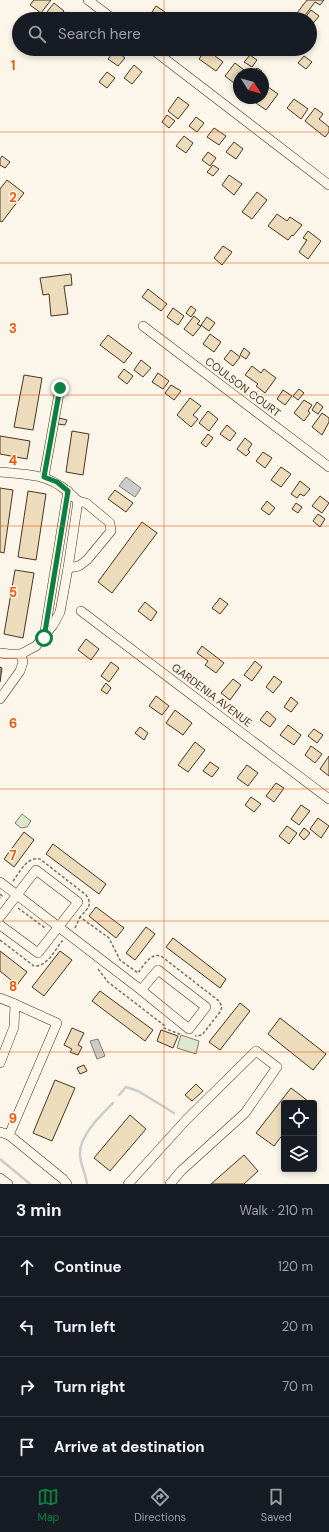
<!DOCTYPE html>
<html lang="en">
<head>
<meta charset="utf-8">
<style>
	:root { --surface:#171b24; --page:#20242c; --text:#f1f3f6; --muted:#9ea1a6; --line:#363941; --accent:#0b8043 }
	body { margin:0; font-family:"DM Sans",sans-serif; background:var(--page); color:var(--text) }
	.controls { position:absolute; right:12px; bottom:12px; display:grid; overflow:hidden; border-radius:4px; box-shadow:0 2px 6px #0003 }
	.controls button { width:36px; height:36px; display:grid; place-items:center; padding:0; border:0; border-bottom:1px solid var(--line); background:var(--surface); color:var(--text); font:20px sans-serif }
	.compass { position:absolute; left:233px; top:68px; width:36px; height:36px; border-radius:50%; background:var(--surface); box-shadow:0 2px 6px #0003; rotate:127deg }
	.stop { position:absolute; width:12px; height:12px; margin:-9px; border:3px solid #0b8043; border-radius:50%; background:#fff }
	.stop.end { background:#0b8043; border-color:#fff; box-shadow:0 1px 4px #0008 }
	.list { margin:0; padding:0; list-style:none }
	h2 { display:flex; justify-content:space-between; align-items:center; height:52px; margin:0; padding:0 16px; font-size:17px }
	h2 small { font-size:13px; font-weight:400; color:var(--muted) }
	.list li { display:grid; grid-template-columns:26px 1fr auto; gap:12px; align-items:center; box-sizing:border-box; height:60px; padding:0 16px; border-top:1px solid var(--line) }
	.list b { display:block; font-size:15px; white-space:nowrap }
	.list em { font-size:13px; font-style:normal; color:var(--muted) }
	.icon { flex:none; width:22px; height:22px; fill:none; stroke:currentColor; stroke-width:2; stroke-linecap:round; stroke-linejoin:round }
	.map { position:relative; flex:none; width:329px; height:1184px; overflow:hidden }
	.search { position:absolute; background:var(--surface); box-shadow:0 2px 6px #0003; left:12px; right:12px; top:12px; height:44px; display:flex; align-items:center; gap:10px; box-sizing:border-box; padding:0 14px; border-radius:22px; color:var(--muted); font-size:15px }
	.sheet { height:292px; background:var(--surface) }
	nav { display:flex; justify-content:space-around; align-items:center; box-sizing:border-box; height:56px; border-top:1px solid var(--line); background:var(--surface); font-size:11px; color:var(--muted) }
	nav a { display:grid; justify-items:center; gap:2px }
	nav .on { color:var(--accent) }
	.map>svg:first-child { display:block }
</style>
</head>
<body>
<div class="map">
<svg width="329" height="1184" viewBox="0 0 329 1184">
	<rect width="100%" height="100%" fill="#fbf6e9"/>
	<g fill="#dce7d0" stroke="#887966">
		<polygon points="22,814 31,821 27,827 21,828 15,823"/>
		<polygon points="181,1035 199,1041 196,1054 177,1048"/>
	</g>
	<g fill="#c9cecd" stroke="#887966">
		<polygon points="126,477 141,488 135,497 119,486"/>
		<polygon points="98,1039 105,1056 97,1059 90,1041"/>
	</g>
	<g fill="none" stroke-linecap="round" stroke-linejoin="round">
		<g stroke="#c9cecd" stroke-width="2.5">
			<polyline points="119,1095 126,1087 138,1091 174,1113"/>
			<polyline points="0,1159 30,1184"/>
			<path d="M87,1184C86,1174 80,1164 80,1154C79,1136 101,1115 113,1103"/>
		</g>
	</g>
	<g fill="#ecdcbc" stroke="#4a3520">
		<polygon points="34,0 51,0 41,13 30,5"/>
		<polygon points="307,0 324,0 320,5 315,2 303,18 297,13"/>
		<polygon points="54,3 64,11 59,19 47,12"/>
		<polygon points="156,6 165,12 160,19 152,12"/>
		<polygon points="311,10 319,16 311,26 310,19 304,19"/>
		<polygon points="29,14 35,19 25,19"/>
		<polygon points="310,36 315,40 310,46"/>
		<polygon points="91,49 106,49 100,56"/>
		<polygon points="206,49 223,62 216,71 199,59"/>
		<polygon points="115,50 125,58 118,66 108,59"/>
		<polygon points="250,55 257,60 252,67 244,62"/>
		<polygon points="304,56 312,62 306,69 298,63"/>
		<polygon points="235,63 244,70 241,74 239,74 239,76 234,83 225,76"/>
		<polygon points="134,65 142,72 132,84 124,78"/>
		<polygon points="257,68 262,71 259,74 252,74"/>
		<polygon points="107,72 115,78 107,88 99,82"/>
		<polygon points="268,87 278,94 266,110 256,103 260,98 263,98 263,94"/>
		<polygon points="178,97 189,105 178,119 168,111"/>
		<polygon points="294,99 308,109 301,119 287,108"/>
		<polygon points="315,108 323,114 319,119 329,127 329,132 325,137 305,121"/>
		<polygon points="167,115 175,121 169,128 162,122"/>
		<polygon points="196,117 204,123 197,132 189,126"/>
		<polygon points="214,128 226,136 219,145 207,137"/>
		<polygon points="184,136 193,143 186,153 176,146"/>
		<polygon points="234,142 243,149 236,159 226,152"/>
		<polygon points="208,152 216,158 210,166 202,160"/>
		<polygon points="2,156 10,162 5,168 0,165 0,159"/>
		<polygon points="213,165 219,169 213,176 207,172"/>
		<polygon points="229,175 242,184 234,195 222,185"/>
		<polygon points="7,180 24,193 2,222 0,221 0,189"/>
		<polygon points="257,192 267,200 252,219 242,212"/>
		<polygon points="277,214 287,221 290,217 302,225 293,236 292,235 288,240 268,226"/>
		<polygon points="308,231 321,241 308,259 299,252 307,240 303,238"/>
		<polygon points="223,246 232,252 222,265 214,258"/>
		<polygon points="71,274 72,285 64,286 68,314 51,316 49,294 43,295 40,278"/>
		<polygon points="148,289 167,304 161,311 142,297"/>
		<polygon points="191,306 196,310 191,317 186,313"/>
		<polygon points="173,308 184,316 178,325 167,317"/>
		<polygon points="194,316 200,321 197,324 201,326 193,336 184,329"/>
		<polygon points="207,317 215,323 209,331 201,325"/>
		<polygon points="210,334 221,342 214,352 203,344"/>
		<polygon points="108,335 132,353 124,363 100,345"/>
		<polygon points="244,348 250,353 246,359 240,355"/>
		<polygon points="231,350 240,357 233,366 224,359"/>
		<polygon points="141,360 151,368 143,377 134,370"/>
		<polygon points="252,366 261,373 264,369 276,378 265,393 256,386 258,384 245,375"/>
		<polygon points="124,369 133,376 127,384 118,377"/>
		<polygon points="158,373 169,381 163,389 152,382"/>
		<polygon points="24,375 42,378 33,430 14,427"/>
		<polygon points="171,385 181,391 174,400 165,393"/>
		<polygon points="299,389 304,393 298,400 293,396"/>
		<polygon points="283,390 292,396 285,405 277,399"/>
		<polygon points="190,398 201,406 193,415 198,419 191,427 177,415"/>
		<polygon points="304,400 312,405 308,411 310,413 304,421 294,413"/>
		<polygon points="317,402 323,407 318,414 312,410"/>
		<polygon points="208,411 218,419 209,431 199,423"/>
		<polygon points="322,413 329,418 329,422 322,435 312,427"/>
		<polygon points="59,418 67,420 65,425 58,424"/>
		<polygon points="227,425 236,433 230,441 220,434"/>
		<polygon points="72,431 89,434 83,475 66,472"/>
		<polygon points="208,434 213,438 206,447 201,443"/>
		<polygon points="0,436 30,441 27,459 0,454"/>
		<polygon points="245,438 252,444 248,450 250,452 246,456 237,449"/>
		<polygon points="263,452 272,458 265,468 256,461"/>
		<polygon points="281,467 291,474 281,487 271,480"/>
		<polygon points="300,481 310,489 304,496 300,494 297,498 291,494"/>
		<polygon points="0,488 13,490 4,553 0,552"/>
		<polygon points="115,490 133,503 126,512 108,499"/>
		<polygon points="28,491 46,494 36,560 18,557"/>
		<polygon points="320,496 329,503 322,513 312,506"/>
		<polygon points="267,501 275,508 269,515 261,509"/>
		<polygon points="296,503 302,507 298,513 292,509"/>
		<polygon points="318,514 325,519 320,527 313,521"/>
		<polygon points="142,522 157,533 112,593 98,582"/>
		<polygon points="15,570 34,573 23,638 4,634"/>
		<polygon points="220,598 228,604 220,614 212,608"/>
		<polygon points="145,602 157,612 151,621 138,611"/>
		<polygon points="86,639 99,649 91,660 78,650"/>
		<polygon points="202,646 224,663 216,673 205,665 208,661 197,653"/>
		<polygon points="255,661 262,667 252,681 244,675"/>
		<polygon points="111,662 119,668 109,682 101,676"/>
		<polygon points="0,667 2,668 0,682"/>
		<polygon points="274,676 282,682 273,693 266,687"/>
		<polygon points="233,679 241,685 230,700 221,693"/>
		<polygon points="106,683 111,688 107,694 101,690"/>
		<polygon points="156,696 169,706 162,715 149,706"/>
		<polygon points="291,697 298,703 291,712 284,707"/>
		<polygon points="175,710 192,723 183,735 166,723"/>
		<polygon points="267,711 276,719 270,727 260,720"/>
		<polygon points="288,725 301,735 294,745 280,735"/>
		<polygon points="140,727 148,733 144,740 135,733"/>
		<polygon points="314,729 323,735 317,743 308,736"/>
		<polygon points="195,742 205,750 188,772 178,765"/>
		<polygon points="311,746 322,754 315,763 305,755"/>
		<polygon points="329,756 329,776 320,769"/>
		<polygon points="210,762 219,768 212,777 203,771"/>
		<polygon points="247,765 258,773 248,786 237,778"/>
		<polygon points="276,783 284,788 274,802 266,796"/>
		<polygon points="251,797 261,804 254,812 245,805"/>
		<polygon points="301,805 310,811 299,825 291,819"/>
		<polygon points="318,818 329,826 321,838 310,829"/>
		<polygon points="287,826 297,833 289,844 279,836"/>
		<polygon points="304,828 310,833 304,840 299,835"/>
		<polygon points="24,832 34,840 14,867 4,859"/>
		<polygon points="53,844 106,884 99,894 46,854"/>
		<polygon points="96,907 124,928 116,938 89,916"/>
		<polygon points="146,927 155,934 135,960 126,953"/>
		<polygon points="173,938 226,979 220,988 166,947"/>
		<polygon points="0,951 27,972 17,985 0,971"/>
		<polygon points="60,951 72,960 44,996 32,987"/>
		<polygon points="100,991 153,1030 145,1041 92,1001"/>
		<polygon points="240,1003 250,1011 220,1050 209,1042"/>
		<polygon points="280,1018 326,1054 313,1070 268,1034"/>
		<polygon points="72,1028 84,1033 78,1045 82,1047 78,1055 70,1052 72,1049 64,1045"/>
		<polygon points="161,1030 178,1036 173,1048 157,1041"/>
		<polygon points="84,1065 87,1071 80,1074 77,1068"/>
		<polygon points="55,1080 75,1088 52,1141 33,1133"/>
		<polygon points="196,1084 203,1091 192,1101 185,1095"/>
		<polygon points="291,1088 308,1101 306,1103 284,1103 284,1133 274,1146 256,1133"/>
		<polygon points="130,1115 146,1129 110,1171 94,1158"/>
		<polygon points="244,1155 258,1171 244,1184 211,1184"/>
	</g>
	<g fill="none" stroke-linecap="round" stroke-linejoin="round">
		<g stroke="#4a3520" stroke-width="10">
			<g id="minor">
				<polyline points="88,0 113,19"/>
				<polyline points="152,49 329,185"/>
				<polyline points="143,326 329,467"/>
				<path d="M0,472C36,475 52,474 78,501L68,568L60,612L53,625L36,646L21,654H9L0,653"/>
				<polyline points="44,477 60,388"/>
				<polyline points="68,568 79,566 87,560 111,531 110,523 86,503 78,501"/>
				<polyline points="81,611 329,799"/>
				<polyline points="44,637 68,491"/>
				<polyline points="0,699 20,671 23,662 21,654"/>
				<polyline points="0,882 141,990 189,1029 206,1007 158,970 141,990"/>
				<polyline points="0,917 36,870 78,902 38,953 0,925"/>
				<polyline points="0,998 15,1004"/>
				<polyline points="0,1063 14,1027 15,1004 57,1023 9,1135 0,1132"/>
				<polyline points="9,1135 63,1179 67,1184"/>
				<polyline points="0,1178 8,1184"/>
				<polyline points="128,1184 187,1119 256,1051 277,1067 245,1113 181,1171 170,1184"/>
			</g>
		</g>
		<g stroke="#7f6f5c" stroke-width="1.5" stroke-dasharray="3 2" stroke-linecap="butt">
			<path d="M13,881C20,872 27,856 40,859L86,895C93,905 88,908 80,917L109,938L120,960L138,973C144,965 150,953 161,956L219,1001L222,1007L220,1012L202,1035L195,1036"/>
			<polyline points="0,894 2,896 0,898"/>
			<polyline points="18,908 45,928"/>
			<polyline points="75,928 80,917"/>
			<path d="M0,940L34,966C47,967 55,950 62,941L63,942"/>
			<polyline points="98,969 108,982 165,1026 164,1028 182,1035"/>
		</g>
		<use href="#minor" stroke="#fbf6e9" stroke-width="9"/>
	</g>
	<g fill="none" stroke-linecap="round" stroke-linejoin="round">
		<polyline stroke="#0b8043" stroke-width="5" points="44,638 68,491 57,482 44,477 60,388"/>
	</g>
	<path fill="none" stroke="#e8590c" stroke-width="1" stroke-opacity="0.55" d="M164,0V19M164,49V1184M0,132H329M0,263H329M0,395H329M0,526H329M0,658H329M0,789H329M0,921H329M0,1052H329"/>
	<g text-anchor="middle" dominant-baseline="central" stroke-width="3" stroke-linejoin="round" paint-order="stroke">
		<g font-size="11" fill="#4a3520" stroke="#fbf6e9">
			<text transform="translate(243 387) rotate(37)">COULSON COURT</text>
			<text transform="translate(212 695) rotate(37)">GARDENIA AVENUE</text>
		</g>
	</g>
	<g font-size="13" text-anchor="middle" font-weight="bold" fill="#e8590c" stroke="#fbf6e9" stroke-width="3" stroke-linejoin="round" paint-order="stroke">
		<text x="13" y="70">1</text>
		<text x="13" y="202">2</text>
		<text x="13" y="333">3</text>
		<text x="13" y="465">4</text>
		<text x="13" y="597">5</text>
		<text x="13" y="728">6</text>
		<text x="13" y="860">7</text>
		<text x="13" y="991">8</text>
		<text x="13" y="1123">9</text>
	</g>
</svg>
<div class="controls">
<button><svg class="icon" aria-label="locate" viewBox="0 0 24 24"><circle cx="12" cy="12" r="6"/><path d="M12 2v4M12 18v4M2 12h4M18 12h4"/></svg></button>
<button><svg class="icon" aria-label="layers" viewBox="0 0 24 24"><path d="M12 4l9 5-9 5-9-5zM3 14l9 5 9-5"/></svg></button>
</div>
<svg class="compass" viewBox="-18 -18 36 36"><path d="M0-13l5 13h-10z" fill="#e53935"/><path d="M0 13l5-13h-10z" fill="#9ea1a6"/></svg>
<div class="stop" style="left:44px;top:638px"></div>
<div class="stop end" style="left:60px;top:388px"></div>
<div class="search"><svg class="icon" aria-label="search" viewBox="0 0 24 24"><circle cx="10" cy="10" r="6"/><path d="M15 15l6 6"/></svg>Search here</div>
</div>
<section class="sheet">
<h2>3 min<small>Walk · 210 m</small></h2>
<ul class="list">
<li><svg class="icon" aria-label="ahead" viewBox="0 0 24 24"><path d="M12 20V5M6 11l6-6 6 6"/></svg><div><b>Continue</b></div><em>120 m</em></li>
<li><svg class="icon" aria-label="left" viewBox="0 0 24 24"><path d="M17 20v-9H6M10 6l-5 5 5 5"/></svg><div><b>Turn left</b></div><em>20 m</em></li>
<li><svg class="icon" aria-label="right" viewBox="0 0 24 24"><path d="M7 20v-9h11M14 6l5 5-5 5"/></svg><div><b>Turn right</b></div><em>70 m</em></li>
<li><svg class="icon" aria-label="arrive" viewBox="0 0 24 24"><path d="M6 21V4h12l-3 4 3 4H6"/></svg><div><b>Arrive at destination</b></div></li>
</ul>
</section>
<nav>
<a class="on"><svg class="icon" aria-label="map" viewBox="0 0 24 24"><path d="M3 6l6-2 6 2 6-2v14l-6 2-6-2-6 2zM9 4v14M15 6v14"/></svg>Map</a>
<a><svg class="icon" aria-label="directions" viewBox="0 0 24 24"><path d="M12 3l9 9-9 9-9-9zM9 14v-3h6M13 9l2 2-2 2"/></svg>Directions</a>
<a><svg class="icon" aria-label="saved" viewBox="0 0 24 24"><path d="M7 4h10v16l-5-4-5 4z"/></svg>Saved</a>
</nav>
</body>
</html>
